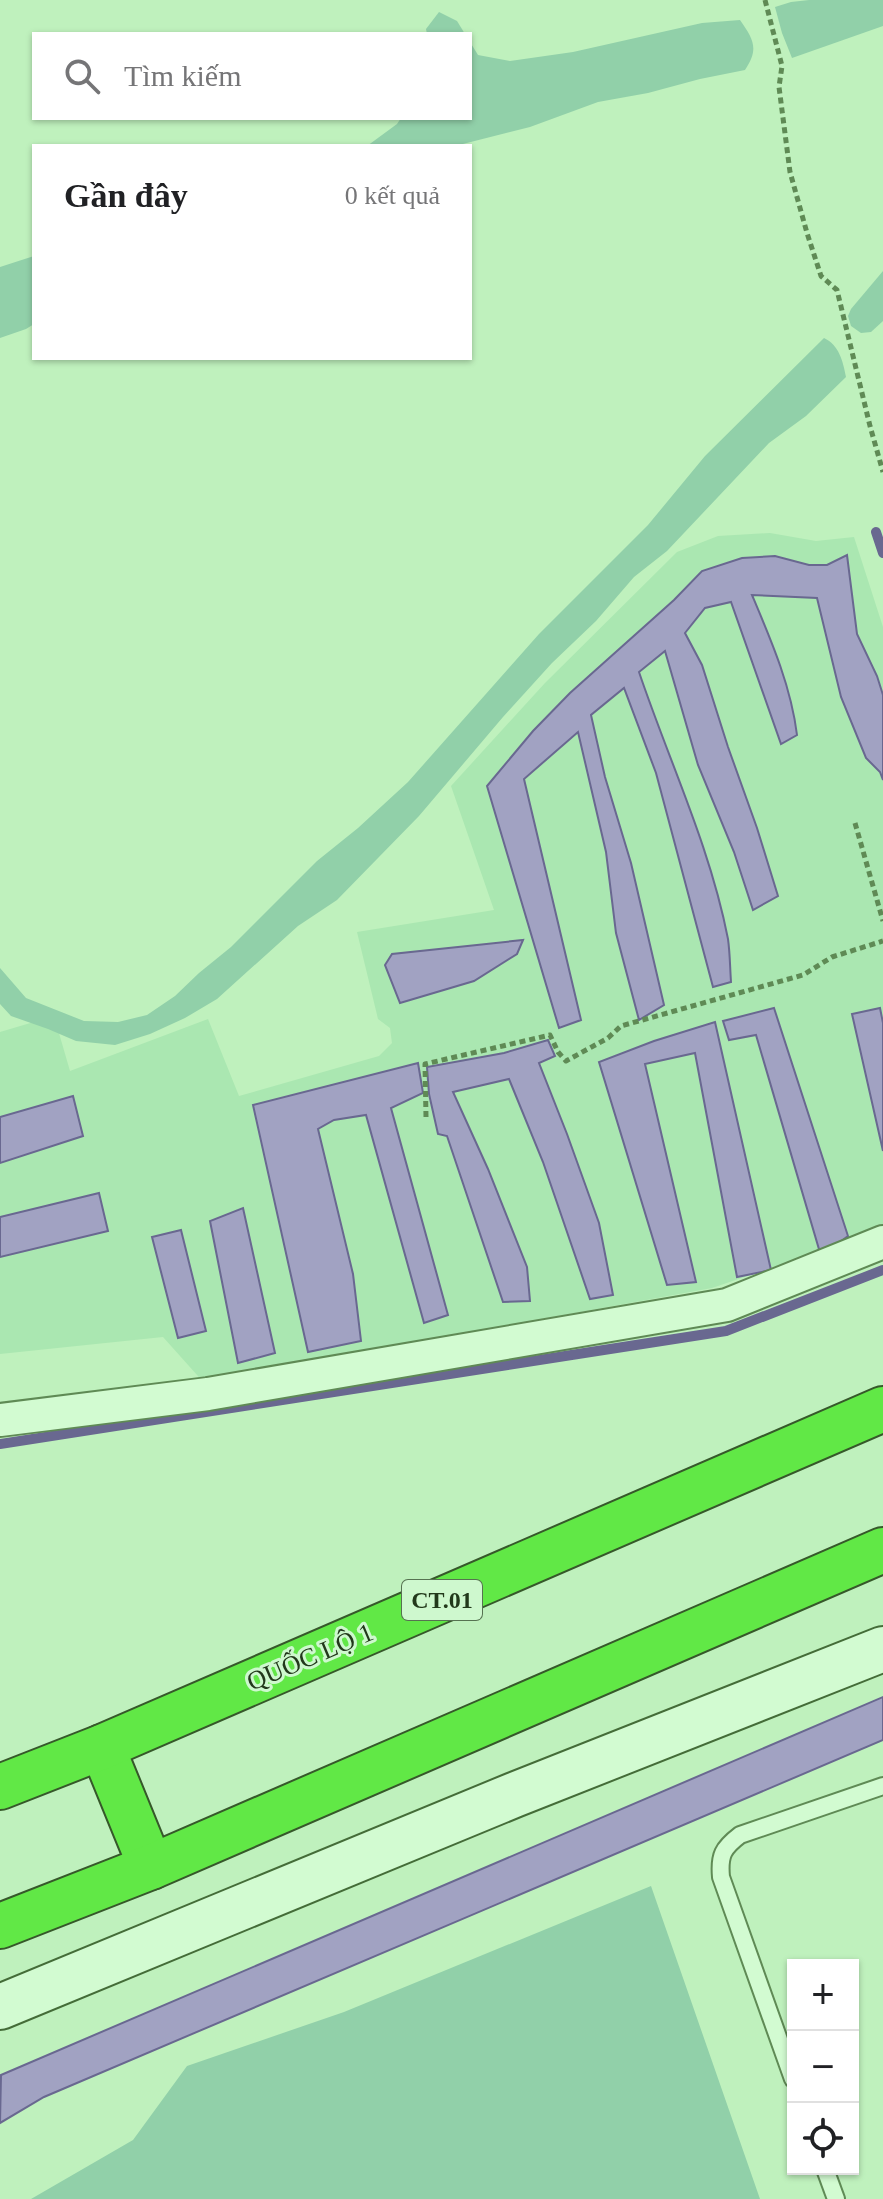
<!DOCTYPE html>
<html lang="vi">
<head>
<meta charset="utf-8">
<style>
	:root { --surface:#fff; --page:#f2f2f2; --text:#202124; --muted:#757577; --line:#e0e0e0 }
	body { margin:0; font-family:"Times New Roman",serif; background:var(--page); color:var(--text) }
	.controls { position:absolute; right:24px; bottom:24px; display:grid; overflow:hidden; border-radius:0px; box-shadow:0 2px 6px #0004 }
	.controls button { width:72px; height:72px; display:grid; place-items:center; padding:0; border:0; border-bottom:2px solid var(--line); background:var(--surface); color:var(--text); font:40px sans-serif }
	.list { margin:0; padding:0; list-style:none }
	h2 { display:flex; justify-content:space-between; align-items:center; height:104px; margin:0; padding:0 32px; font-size:34px }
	h2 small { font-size:26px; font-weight:400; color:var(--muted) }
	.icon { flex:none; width:44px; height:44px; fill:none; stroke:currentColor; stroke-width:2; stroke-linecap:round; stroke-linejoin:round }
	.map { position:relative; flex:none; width:883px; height:2199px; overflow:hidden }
	.search { position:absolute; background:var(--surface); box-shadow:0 2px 6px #0004; left:32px; top:32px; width:440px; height:88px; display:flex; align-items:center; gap:20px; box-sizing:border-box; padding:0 28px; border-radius:0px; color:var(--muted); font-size:30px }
	.panel { position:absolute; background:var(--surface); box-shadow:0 2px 6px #0004; left:32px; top:144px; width:440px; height:216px; border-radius:0px }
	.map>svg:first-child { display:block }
</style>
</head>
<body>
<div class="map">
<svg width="883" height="2199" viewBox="0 0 883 2199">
	<rect width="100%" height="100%" fill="#bff1bd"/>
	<polygon fill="#aae7b1" points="770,533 816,541 854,537 883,627 883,1230 712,1288 311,1361 206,1385 163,1337 0,1354 0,1032 54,1016 70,1071 208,1019 239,1096 379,1056 392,1043 390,1028 378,1019 357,932 494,910 451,786 545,683 677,552 718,536"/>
	<g fill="#91d0a9">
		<polygon points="809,0 883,0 883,26 792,58 782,33 775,7 791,2"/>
		<polygon points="439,12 457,21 465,34 427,34 426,29"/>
		<path d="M740,20C754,40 759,49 745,70L700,79L648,93L598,102L530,127L455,146H367L397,124L401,118H470V42L478,55L510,61L573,52L702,23Z"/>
		<polygon points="34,256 34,324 26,329 0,338 0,267"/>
		<polygon points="883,271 883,321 871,332 861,333 851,326 848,316 851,309"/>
		<path d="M824,338C839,345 843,361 846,377L806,416L769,443L667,551L634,577L596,621L552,663L503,717L419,816L337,900L298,926L217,999L185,1018L150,1034L115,1045L76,1041L48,1029L11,1016L0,1004V968L26,998L84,1021L118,1022L147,1015L175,996L199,973L231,947L317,861L358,828L408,782L539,634L648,525L705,456Z"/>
		<polygon points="651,1886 760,2199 31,2199 133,2140 187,2066 344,2012"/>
	</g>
	<g fill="#a1a2c2" stroke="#696890" stroke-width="2">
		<path d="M847,555L857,634L877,676L883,695V780L880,772L866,758L841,697L817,598L752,595C771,640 791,686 797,735L781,744L731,602L705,608L685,633L702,665L728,747L757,828L778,896L753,910L734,852L698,765L665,651L639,672C669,761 710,846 728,939C730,953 730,968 731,982L713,987L656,773L624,688L591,715L605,777L631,863L664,1005L639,1020L616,933L606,852L578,732L524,779L581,1020L559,1028L487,786L533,731L570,693L674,600L702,571L742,558L775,556L809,565H827Z"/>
		<polygon points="523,940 517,954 474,981 400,1003 385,965 392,954"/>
		<polygon points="774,1008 848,1236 821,1256 756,1035 729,1040 723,1021"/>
		<polygon points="880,1008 883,1023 883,1151 852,1014"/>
		<polygon points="715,1022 771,1270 737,1277 695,1053 645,1064 696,1282 667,1285 599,1062 654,1041"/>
		<polygon points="548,1040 555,1056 539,1063 567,1134 599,1223 613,1295 590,1299 543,1162 509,1079 453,1092 488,1169 527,1267 530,1301 503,1302 447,1136 438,1134 429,1094 427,1067 504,1053"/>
		<polygon points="418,1063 423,1093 391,1108 448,1315 424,1323 366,1115 334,1120 318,1129 353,1274 361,1341 308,1352 253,1105"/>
		<polygon points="73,1096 83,1136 0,1163 0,1117"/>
		<polygon points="99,1193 108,1231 0,1257 0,1217"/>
		<polygon points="243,1208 275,1353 238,1363 210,1221"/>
		<polygon points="181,1230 206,1331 178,1338 152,1237"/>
		<polygon points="883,1697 883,1740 44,2097 0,2123 1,2075"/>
	</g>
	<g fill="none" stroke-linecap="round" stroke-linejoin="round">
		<g stroke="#696890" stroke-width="10">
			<polyline points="876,532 883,553"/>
			<polyline points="0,1444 726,1331 883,1270"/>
		</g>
		<g stroke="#5f8a55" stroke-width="20">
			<g id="service">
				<path d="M793,2079L721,1877C719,1855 723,1848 740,1835L883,1786"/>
				<polyline points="825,2169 836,2199"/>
			</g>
		</g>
		<g stroke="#5f8a55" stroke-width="36">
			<polyline id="minor" points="0,1420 208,1394 727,1305 883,1242"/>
		</g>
		<g stroke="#446c38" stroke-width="48">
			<polyline id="secondary" points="0,2007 514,1795 883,1649"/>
		</g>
		<g stroke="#36582a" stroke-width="48">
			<g id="motorway">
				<polyline points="102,1747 151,1867"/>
				<polyline points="0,1787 102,1747 883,1409"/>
				<polyline points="0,1926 151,1867 883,1550"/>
			</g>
		</g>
		<g stroke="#5f8a55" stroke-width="5" stroke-dasharray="6 4" stroke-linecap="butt">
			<polyline points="765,0 782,66 779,87 790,172 807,233 821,276 837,290 870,426 883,472"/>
			<polyline points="855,823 883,921"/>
			<polyline points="426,1117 425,1064 550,1035 558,1052 566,1061 608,1038 621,1026 803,975 832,957 883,941"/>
		</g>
		<use href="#service" stroke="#d2fbd1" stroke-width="16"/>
		<use href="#minor" stroke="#d2fbd1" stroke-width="32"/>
		<use href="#secondary" stroke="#d2fbd1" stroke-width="44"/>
		<use href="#motorway" stroke="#61e846" stroke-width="44"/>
	</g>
	<g text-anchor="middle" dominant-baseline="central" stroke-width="6" stroke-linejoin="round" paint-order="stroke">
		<rect fill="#cef8ce" stroke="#567251" stroke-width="2" x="402" y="1580" width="80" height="40" rx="6"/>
		<g font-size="24" font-weight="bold" fill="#22391b">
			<text x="442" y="1600">CT.01</text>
		</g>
		<g font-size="26" fill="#22391b" stroke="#cef8ce">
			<text transform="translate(310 1657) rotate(-23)">QUỐC LỘ 1</text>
		</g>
	</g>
</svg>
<div class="controls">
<button>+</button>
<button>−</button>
<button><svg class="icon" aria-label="locate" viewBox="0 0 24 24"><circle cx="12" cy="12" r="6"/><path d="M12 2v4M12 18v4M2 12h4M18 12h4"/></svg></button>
</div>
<div class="search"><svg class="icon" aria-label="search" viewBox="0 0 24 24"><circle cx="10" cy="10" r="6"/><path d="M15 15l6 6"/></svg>Tìm kiếm</div>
<section class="panel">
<h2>Gần đây<small>0 kết quả</small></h2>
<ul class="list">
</ul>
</section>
</div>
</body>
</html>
